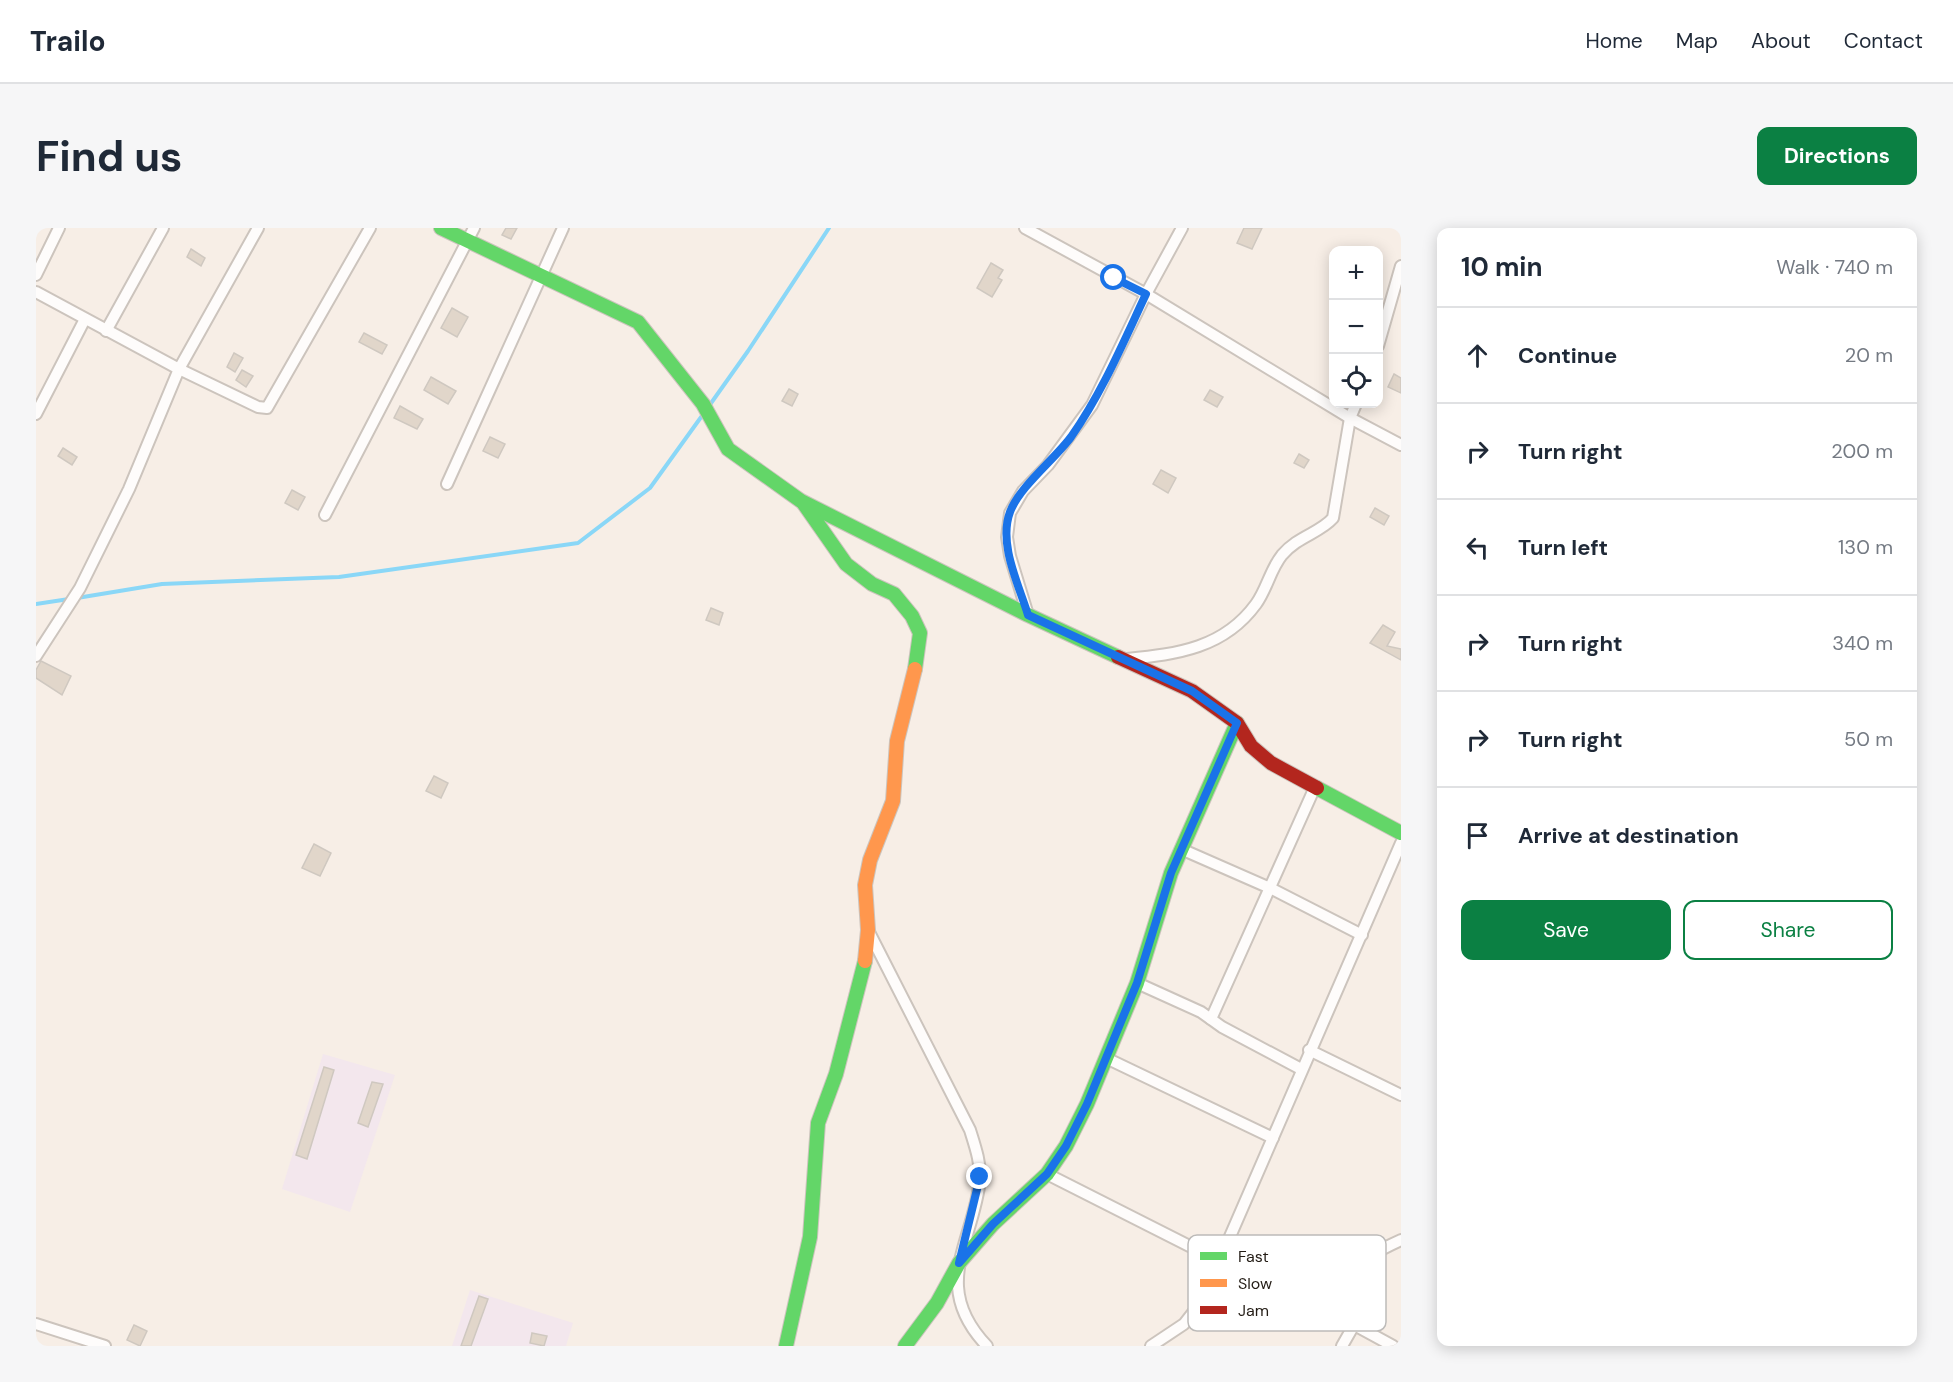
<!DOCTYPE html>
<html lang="en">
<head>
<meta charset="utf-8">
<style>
	:root { --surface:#fff; --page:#f6f6f7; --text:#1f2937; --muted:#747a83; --line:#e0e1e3; --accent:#0b8043 }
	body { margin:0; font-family:"DM Sans",sans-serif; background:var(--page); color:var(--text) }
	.controls { position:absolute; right:18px; top:18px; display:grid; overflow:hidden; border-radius:12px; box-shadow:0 3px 15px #0003 }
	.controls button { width:54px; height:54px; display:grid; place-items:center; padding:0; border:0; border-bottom:2px solid var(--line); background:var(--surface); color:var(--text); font:30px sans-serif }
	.stop { position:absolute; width:18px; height:18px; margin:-14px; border:4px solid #1a73e8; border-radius:50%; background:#fff }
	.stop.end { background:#1a73e8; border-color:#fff; box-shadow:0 2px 6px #0008 }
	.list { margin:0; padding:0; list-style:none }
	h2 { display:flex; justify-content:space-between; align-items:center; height:78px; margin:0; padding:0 24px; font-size:26px }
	h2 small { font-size:20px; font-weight:400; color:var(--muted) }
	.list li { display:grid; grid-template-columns:39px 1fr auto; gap:18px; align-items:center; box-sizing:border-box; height:96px; padding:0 24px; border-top:2px solid var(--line) }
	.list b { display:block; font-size:22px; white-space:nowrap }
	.list em { font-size:20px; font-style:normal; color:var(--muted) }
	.actions { display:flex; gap:12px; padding:18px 24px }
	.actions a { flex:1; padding:14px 0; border:2px solid var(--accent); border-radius:12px; text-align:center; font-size:21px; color:var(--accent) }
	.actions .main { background:var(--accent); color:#fff }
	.icon { flex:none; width:33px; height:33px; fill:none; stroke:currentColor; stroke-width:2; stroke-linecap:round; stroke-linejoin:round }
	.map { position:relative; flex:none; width:1365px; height:1118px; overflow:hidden; border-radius:12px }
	header { display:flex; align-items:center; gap:36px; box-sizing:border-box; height:84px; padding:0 30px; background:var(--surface); border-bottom:2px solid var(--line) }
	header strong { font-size:28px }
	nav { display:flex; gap:33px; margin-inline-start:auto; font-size:21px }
	.intro { display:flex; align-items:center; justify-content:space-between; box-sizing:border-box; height:144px; padding:0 36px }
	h1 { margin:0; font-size:42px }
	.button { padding:15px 27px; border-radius:12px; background:var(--accent); color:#fff; font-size:21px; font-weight:700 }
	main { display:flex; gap:36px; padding:0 36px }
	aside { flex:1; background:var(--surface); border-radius:12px; box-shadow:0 3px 15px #0003 }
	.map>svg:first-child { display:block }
</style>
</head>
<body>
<header>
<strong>Trailo</strong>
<nav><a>Home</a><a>Map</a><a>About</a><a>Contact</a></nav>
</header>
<div class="intro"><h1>Find us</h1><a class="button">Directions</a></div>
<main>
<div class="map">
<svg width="1365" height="1118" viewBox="0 0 1365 1118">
	<rect width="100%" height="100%" fill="#f7eee6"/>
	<g fill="#f3e7ed">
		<polygon points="287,826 359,847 314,984 246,961"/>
		<polygon points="434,1062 537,1095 530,1118 416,1118"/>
	</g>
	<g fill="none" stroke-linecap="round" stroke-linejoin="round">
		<g stroke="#8ad7f7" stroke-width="4">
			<polyline points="673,178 712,123 793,0"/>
			<polyline points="41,370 126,356 303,349 542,315 614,260 668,185"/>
			<polyline points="0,376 33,371"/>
		</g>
	</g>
	<g fill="#e1d6ca" stroke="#cfc8c0" stroke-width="1.5">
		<polygon points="470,0 481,0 475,11 466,7"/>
		<polygon points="1208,0 1226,0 1216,21 1201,15"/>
		<polygon points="155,21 169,30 165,38 151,29"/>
		<polygon points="955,35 967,42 962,50 966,52 956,69 941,60"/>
		<polygon points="416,80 432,89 421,109 405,100"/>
		<polygon points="328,105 351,117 346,126 323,114"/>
		<polygon points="198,125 207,130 199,144 191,139"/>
		<polygon points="206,142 217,148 210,159 200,152"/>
		<polygon points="1358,146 1365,150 1365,165 1352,159"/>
		<polygon points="395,149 420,163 412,176 388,162"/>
		<polygon points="753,161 762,166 756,178 746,173"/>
		<polygon points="1174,162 1187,169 1181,179 1168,172"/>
		<polygon points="364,178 387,191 381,201 358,190"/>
		<polygon points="454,209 469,216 462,230 447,223"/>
		<polygon points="27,220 41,229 36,237 22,228"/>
		<polygon points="1263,226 1273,232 1268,240 1258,235"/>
		<polygon points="1125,242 1140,250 1132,265 1117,256"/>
		<polygon points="256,262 269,269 262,282 249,275"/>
		<polygon points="1339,280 1353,288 1348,297 1334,289"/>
		<polygon points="675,380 687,385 683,397 670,392"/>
		<polygon points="1347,397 1359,404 1351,418 1365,421 1365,432 1334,415"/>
		<polygon points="5,433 35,448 26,467 0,450 0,442"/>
		<polygon points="398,548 412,555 405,570 390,563"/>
		<polygon points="278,616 295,625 284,648 266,640"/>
		<polygon points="288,839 298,842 271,931 260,927"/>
		<polygon points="336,854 347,856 332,899 322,895"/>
		<polygon points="443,1068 452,1071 435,1118 425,1118"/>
		<polygon points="98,1097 111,1103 104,1118 91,1112"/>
		<polygon points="496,1105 511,1108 508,1118 494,1115"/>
	</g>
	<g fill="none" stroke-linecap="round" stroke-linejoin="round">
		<g stroke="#ccc4bd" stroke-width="14">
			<g id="street">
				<polyline points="989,0 1110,66 1314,190 1365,217"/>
				<polyline points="0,47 23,0"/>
				<polyline points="0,64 143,141 222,179 231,180 334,0"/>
				<polyline points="70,103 127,0"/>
				<polyline points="1342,118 1365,38"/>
				<polyline points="0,186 49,91"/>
				<polyline points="411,256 527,0"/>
				<polyline points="289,287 438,0"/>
				<polyline points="992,387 974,328 971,309 974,285 987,263 1012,237 1056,177 1110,66 1146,0"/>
				<polyline points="0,428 44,360 93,261 143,141 222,0"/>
				<path d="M1091,431C1142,426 1188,420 1220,376C1231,361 1234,342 1246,327C1262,308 1284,305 1297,290L1314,190L1320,176"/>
				<polyline points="1145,621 1234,660 1326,707"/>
				<path d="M833,704L934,902C939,918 945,935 944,952C937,1015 894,1058 951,1118"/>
				<polyline points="1101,755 1165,784 1186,799 1265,841"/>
				<polyline points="1175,791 1279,559"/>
				<polyline points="1273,822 1365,867"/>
				<polyline points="1070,830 1237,910"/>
				<polyline points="1011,946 1185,1034 1291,1082 1357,1118"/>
				<path d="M1291,1082C1314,1040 1321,1032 1365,1012"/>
				<polyline points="0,1096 69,1118"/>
				<polyline points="1115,1118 1148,1096 1166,1073 1365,615"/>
				<polyline points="1306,1118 1318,1097"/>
			</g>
		</g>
		<g stroke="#ccc4bd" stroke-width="16">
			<g id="fast">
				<polyline points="405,0 602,94 667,176 692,221 765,273 992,387 1082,429"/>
				<polyline points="768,276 810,336 836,356 858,366 876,388 884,405 879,441"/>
				<polyline points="1281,560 1365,605"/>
				<polyline points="750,1118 774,1009 782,895 800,846 829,733"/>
				<polyline points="869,1118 901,1075 923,1035 957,996 1011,946 1030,918 1051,876 1101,755 1135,645 1201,495"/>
			</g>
		</g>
		<g stroke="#ccc4bd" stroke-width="16">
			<polyline id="slow" points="829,733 832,702 829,657 834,632 857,573 861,513 879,441"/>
		</g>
		<g stroke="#ccc4bd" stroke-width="16">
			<polyline id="jam" points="1082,429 1156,463 1201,495 1215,518 1235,535 1281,560"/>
		</g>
		<use href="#street" stroke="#fefcfb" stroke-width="10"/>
		<use href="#fast" stroke="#63d668" stroke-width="14"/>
		<use href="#slow" stroke="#ff974d" stroke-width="14"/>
		<use href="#jam" stroke="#b3261e" stroke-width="14"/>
	</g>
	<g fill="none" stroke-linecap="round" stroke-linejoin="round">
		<path stroke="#1a73e8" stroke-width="8" d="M944,949L923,1035L957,996L1011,946L1030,918L1051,876L1101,755L1135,645L1201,495L1156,463L992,387C983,357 962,316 974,284C984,258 1018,232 1035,209C1066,165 1087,115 1110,66L1078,50"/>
	</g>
	<rect x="1152" y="1007" width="198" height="96" rx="9" fill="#fff" stroke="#bdbbb9" stroke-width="1.5"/>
	<rect x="1164" y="1024" width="27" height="8" fill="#63d668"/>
	<rect x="1164" y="1051" width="27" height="8" fill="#ff974d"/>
	<rect x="1164" y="1078" width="27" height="8" fill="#b3261e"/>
	<g font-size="16" fill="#241d16">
		<text x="1202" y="1034">Fast</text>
		<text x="1202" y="1061">Slow</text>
		<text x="1202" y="1088">Jam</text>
	</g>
</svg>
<div class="controls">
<button>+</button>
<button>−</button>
<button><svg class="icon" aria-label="locate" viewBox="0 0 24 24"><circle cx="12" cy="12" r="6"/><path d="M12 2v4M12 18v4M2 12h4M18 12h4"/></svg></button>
</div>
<div class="stop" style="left:1078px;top:50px"></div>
<div class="stop end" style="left:944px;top:949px"></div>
</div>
<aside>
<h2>10 min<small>Walk · 740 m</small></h2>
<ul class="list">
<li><svg class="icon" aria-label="ahead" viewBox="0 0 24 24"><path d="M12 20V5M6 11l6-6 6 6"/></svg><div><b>Continue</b></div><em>20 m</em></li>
<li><svg class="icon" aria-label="right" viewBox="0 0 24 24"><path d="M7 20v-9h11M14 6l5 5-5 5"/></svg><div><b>Turn right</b></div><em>200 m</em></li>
<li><svg class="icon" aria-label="left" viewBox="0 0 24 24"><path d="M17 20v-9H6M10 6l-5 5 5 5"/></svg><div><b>Turn left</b></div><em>130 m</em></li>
<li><svg class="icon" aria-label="right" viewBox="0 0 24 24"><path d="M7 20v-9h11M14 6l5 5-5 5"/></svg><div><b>Turn right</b></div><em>340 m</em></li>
<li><svg class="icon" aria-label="right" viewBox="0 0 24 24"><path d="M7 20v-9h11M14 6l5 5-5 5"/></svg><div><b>Turn right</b></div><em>50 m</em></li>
<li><svg class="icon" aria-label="arrive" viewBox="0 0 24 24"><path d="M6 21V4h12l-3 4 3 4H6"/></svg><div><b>Arrive at destination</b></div></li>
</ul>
<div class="actions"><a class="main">Save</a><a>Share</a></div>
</aside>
</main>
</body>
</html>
